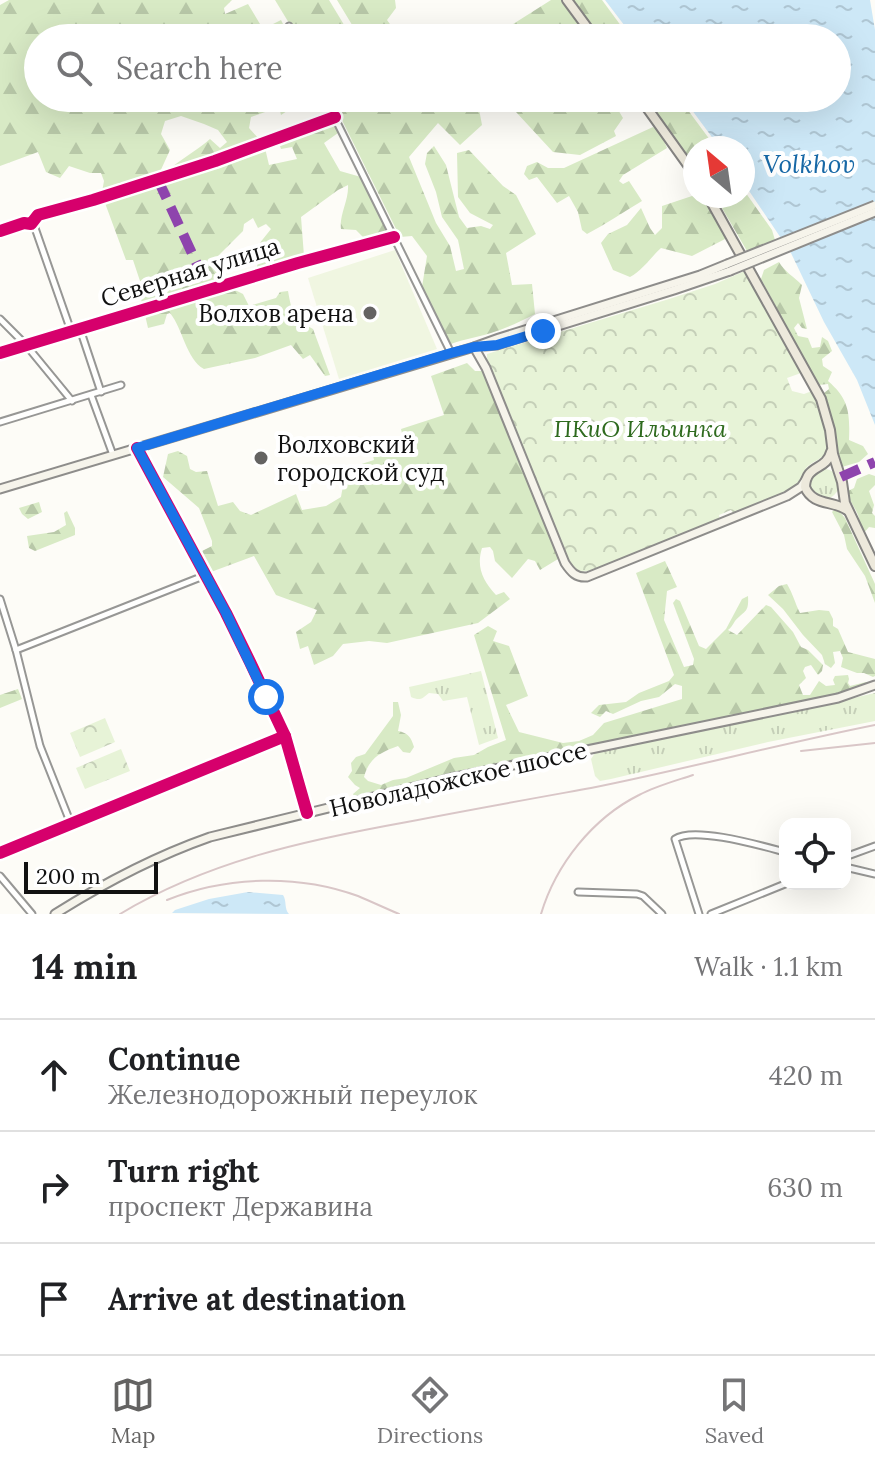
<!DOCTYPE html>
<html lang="en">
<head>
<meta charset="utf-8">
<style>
	:root { --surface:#fff; --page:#f2f2f2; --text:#202124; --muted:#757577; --line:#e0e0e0; --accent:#646362 }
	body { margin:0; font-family:Lora,serif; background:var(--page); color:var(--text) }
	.controls { position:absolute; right:24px; bottom:24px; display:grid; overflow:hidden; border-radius:16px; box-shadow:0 8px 32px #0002 }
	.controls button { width:72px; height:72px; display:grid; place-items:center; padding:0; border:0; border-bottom:2px solid var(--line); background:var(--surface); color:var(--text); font:40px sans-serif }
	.compass { position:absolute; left:683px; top:136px; width:72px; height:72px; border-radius:50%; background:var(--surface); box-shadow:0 8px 32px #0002; rotate:331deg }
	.scale { position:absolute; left:24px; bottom:20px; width:134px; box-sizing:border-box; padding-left:8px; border:4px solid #111; border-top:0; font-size:22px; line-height:28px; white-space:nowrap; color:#111; -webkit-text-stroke:6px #fff; paint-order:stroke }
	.stop { position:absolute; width:24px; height:24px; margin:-18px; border:6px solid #1a73e8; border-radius:50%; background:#fff }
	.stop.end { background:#1a73e8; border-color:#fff; box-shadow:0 2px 8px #0008 }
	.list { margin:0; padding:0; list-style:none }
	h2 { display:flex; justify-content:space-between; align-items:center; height:104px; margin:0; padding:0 32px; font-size:34px }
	h2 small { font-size:26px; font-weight:400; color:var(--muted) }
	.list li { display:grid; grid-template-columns:52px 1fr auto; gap:24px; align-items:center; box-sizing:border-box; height:112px; padding:0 32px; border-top:2px solid var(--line) }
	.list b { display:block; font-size:30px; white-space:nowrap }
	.list p { margin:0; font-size:26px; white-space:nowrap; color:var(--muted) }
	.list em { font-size:26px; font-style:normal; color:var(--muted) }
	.icon { flex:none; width:44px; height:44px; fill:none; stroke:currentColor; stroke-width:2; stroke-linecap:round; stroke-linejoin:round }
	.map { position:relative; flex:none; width:875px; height:914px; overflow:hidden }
	.search { position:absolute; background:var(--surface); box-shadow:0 8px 32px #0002; left:24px; right:24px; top:24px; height:88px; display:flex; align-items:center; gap:20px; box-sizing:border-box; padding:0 28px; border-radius:44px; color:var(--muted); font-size:30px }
	.sheet { height:440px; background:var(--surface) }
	nav { display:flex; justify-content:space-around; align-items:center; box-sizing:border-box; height:112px; border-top:2px solid var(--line); background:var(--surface); font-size:22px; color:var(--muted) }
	nav a { display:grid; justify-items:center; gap:4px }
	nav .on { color:var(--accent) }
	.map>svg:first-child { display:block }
</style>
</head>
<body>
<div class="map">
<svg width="875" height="914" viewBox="0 0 875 914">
	<defs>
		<pattern id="grass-tufts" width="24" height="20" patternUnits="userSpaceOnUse" patternTransform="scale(2)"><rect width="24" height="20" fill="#e7f3d7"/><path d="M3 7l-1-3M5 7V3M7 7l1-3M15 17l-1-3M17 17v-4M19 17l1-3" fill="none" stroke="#c5cfb8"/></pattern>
		<pattern id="forest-firs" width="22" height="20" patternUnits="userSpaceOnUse" patternTransform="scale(2)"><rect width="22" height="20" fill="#d8eac5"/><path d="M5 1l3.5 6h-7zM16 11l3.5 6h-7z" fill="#b8c8a8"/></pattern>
		<pattern id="park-crowns" width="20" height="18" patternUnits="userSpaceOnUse" patternTransform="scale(2)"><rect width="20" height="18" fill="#e7f3d7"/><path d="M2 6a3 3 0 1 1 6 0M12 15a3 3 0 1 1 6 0" fill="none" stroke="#c5cfb8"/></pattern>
		<pattern id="water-ripples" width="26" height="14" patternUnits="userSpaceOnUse" patternTransform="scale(2)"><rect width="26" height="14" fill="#cde8f7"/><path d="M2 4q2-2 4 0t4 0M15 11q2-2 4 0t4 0" fill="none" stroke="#afc6d3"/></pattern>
	</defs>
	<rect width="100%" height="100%" fill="#fdfcf7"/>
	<g fill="url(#grass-tufts)">
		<circle cx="824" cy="484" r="15"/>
		<path d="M481,671L498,738L479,745L467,697L443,701L438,694L429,693C422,699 420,701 411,697L409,687Z"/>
		<path d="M875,693V721L768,742L611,779L600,781L595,776L591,759L595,753C688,732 782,715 875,693Z"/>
	</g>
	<g fill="url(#forest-firs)">
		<path d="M9,0H232L224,8L225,14L248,4L263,29L281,20L290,38H38V98H295L296,105L281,115L279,107L251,117L249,128L260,140L165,173C179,160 195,152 210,139L220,148L227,142L218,130L204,124L181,116L165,121L161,134L170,150L159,174L102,192L104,181L101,173H90L69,166L60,178L46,172L38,152L0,166V5Z"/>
		<polygon points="275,0 329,0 352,38 298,38"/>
		<polygon points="337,0 395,0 396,8 387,20 400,38 360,38"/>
		<polygon points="551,0 561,0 589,38 532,38 530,35 518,32 510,38 491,38"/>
		<polygon points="572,0 602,0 630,38 599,38"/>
		<path d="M331,98H469L479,109L482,125L460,145L438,123L409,157L436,223L450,246L456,271L464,269L458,240L442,217L436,192L425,164L427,153L434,146L446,165L459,217L467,228L481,226L490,229L493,225L470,213L458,197L457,153L469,150L503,186L516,195L536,234L506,253L512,285L532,284L535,314C520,322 506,328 491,333C478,337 464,339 451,344L422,287L427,256L412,236L400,237Z"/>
		<polygon points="569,98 611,98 623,118 614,131 616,136 580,155 553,152 516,112 534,100 551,110 568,101"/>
		<polygon points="645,98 679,98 716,148 695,148 695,168 658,114"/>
		<path d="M333,124L338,133L324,143L340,171L361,177L388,233L366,240L356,230L341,229C339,215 349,200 348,185L338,190L301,217L304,256L257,268L259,244L271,229L266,224L258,228L253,218L244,224L243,231L220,254L213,263L227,278L142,307L141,296L144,293L133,260H126L105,203L265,148L269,165L297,159L292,147L281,149L279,143Z"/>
		<path d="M653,127L660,132L667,148L623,175L619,181L623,184L629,181L642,201C623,212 606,224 587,234L582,230L578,212L569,196L557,203L537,177L529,180L524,174L527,166L537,162L548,168H564Z"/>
		<polygon points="743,189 772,230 775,240 747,251 715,196 743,196"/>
		<path d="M695,195L703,196L727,238L692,256L661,248C651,257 642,271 630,277L613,270L601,243L608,234L627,225L641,208L650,228L655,235L662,228V206Z"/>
		<path d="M779,262C784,271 794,277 802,285L799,298L807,329L802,328L798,323L794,328L798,336L808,338L812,348L820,347L822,337L828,341L832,351L822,359L823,366L832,372L828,381C849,399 850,413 849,440L863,446L868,454L859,462L842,467C833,443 827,418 824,393L829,389L828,384L818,385L761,279L764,270Z"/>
		<path d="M235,290L243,294L249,306L276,298L280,292L288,291C292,313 293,318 313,329L330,375L325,376L310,355L303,359L291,345L255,358L204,369C186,359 183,329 170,313L167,314L164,324L148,328L145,315Z"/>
		<path d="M467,363L475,371H483L558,559L540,570L535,561L528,559L512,578L495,561L493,551L490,547L482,548C476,567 483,581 496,595L504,592L510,599L478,623L387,643L369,641L343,644L333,656L314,665L308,646L300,649L296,632L311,622L317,610L276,595L254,556L211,572L202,551L212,546V541L199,508L163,477L168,454L178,451L187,456L190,469L196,472L207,471L218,506L233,502L240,511L251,515L296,494L302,510L326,506L341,497C346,470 348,468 374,460L371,446L384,442L398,452L406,451L401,429L444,415L431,376Z"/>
		<path d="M869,474L875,476V485L869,491L874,505L872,513L875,516V528L869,527L863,534C861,528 860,521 858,515C854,505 849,502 848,491L854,488L857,479Z"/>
		<polygon points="39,502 42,512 28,519 22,514 19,508"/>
		<polygon points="834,510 839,511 845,518 875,584 875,603 865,576 847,549 844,535 832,512"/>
		<polygon points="67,511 75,528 75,535 35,551 29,548 27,536 54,532 66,525 64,513"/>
		<path d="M665,561L677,587L667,591L664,620L684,667L693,665L694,659L673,603L676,599L680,601L699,646L706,649L726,629L742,599L748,596C749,613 745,610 735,621C733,624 731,628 728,630L737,635L766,605L771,607L793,632L801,647L808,650L823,665L822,671L818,675L811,665L805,667L803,671L806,678L799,685L803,695H810L819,681L826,686L835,685L833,680L835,676L848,675L849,679L848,683L850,686L866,682L868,684L853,691L354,796L353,794L360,788L355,785L348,777L352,771L351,763L356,757L365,754L393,716V702H398L401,715L398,731C408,733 411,737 414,747L410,753L403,752L398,746C381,752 369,758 364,777L368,781L381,785L393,780L406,778L454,758L474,755L488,747L506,740L474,635L488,626L497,631L493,641L509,646L528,696L506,705L519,732L563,743L579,741L593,735L604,723L682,699V686L675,684L659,697L641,701L613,714L606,711L600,717L591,713L599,705L626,702L639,693L669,681L674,675L636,573Z"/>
		<path d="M787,584C793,594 795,603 800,613L819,610L829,611L833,619V626L838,629L848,652L875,659V676L873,677L864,673H857L841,667L843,658L840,651L833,652L835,663L831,668L825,664L822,655L803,635L783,609L768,595L779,586Z"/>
		<polygon points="18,689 22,699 0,708 0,695"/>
	</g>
	<g fill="url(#park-crowns)">
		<path d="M747,270L801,373L787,378L792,391L804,394L812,391C819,404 833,438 826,452C822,460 812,461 806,468C802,473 801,479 797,484C789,494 748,509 734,514L731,510L719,515L720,520L589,571L580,572L573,569L487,360V354L669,299L715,284Z"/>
		<polygon points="105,718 115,742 80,757 70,733"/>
		<polygon points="121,749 130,771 85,789 76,768"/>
	</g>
	<polygon fill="#f0f6e1" points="395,250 437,349 339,379 308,278"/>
	<g fill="url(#water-ripples)">
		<polygon points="605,0 870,0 875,30 875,425 857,380 824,322 791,253 743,182 743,148 720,148 683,98 837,98 837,38 634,38"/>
		<path d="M248,892L283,895C287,901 284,909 289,914L172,913L175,910L209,899Z"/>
	</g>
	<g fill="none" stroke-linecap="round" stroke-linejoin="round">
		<g stroke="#979795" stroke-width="9">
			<g id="minor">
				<polyline points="289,26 295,38"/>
				<polyline points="325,98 451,353"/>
				<polyline points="31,224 35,228 71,331"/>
				<polyline points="0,231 24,223 31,224 38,215 93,200 215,161 335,117"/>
				<polyline points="0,319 26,345 72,401"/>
				<polyline points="80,329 101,392"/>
				<polyline points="0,353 298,263 394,237"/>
				<polyline points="91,395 113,455"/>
				<polyline points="0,422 121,385"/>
				<polyline points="137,448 226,613 250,662 285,736 307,813"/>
				<polyline points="0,599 16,650 40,746 71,824"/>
				<polyline points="16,650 206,575"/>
				<polyline points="0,853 285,736"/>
				<polyline points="845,857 875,846"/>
				<polyline points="845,867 875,874"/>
				<polyline points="0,876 32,914"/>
				<polyline points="578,892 637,894 643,896 662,914"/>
				<path d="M699,914L675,839C694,826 762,846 785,852"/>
				<polyline points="711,914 785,884"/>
			</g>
		</g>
		<g stroke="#8e8d8b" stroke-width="11">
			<g id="secondary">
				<polyline points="485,346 497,345 674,290 730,271"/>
				<path d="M474,347L486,368L565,563C571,572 576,578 587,577L787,496L801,487L805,481"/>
				<polyline points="0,489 474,347 499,338 700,275 727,264"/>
				<path d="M55,914C104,883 156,856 210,837L451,778L838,698L875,685"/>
			</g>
		</g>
		<g stroke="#858482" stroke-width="12">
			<g id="primary">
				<polyline points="567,0 595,38"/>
				<polyline points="640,98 695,175"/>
				<polyline points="708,196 821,399 830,430 833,454 842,482 845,503 875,566"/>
				<path d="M831,452C826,471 806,464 805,487C813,506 832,500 847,510"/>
			</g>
		</g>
		<use href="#minor" stroke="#fffffe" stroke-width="5"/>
		<use href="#secondary" stroke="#f6f4eb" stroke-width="7"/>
		<use href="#primary" stroke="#ede9dc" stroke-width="8"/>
		<g stroke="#d9c6c7" stroke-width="2">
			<polyline points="801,751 875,743"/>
			<path d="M167,900C226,876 298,874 358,896C372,902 385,908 399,914"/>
			<path d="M120,914C208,861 307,840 407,822C468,810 530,799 591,788C686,769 780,744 875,725"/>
			<path d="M541,914C556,864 593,818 639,795C656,786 675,781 693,775"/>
		</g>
		<g stroke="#8e8d8b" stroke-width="11" stroke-linecap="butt">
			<g id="secondary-bridge">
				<polyline points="727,264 875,205"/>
				<polyline points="730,271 875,212"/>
			</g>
		</g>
		<use href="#secondary-bridge" stroke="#f6f4eb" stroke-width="7"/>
		<g stroke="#8e44ad" stroke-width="10" stroke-dasharray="20 10" stroke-linecap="butt">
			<polyline points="158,180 209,290"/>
			<polyline points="841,477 875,462"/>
		</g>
		<g stroke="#fff" stroke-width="17">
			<g id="cycleway">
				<polyline points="0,231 24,223 31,224 38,215 93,200 215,161 335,117"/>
				<polyline points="0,353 298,263 394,237"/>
				<polyline points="137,448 226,613 250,662 285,736 307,813"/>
				<polyline points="0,853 285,736"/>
			</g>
		</g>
		<use href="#cycleway" stroke="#d6006c" stroke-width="12"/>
	</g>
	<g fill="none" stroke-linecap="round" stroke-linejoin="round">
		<polyline stroke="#1a73e8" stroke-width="10" points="266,697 226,613 137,448 451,353 474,347 497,345 543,331"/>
	</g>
	<g fill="#646362" stroke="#fff" stroke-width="3">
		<circle cx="370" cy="313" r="8"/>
		<circle cx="261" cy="458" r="8"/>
	</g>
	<g text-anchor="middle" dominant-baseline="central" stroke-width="8" stroke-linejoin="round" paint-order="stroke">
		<g font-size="24" fill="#111" stroke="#fff">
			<text transform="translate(190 272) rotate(-17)">Северная улица</text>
			<text transform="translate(458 779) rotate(-13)">Новоладожское шоссе</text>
		</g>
		<g font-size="24" fill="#111" stroke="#fff" text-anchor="end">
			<text x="354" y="313">Волхов арена</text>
			<text x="277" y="444" text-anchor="start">Волховский<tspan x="277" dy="28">городской суд</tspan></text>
		</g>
		<g font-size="24" font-style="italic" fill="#2f6b1f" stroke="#fff">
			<text x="640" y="428">ПКиО Ильинка</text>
		</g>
		<g font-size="26" font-style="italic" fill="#1768a6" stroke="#fff">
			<text x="809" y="163">Volkhov</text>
		</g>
	</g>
</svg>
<div class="controls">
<button><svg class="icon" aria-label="locate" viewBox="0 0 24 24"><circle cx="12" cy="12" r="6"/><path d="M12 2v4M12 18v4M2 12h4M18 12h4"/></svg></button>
</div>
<svg class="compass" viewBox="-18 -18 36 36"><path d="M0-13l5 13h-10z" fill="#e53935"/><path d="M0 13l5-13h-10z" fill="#757577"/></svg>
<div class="scale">200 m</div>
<div class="stop" style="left:266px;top:697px"></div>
<div class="stop end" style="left:543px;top:331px"></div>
<div class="search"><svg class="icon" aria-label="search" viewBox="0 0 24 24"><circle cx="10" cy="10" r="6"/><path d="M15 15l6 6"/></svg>Search here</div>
</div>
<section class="sheet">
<h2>14 min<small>Walk · 1.1 km</small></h2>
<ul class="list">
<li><svg class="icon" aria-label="ahead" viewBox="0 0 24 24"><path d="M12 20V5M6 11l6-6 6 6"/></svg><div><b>Continue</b><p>Железнодорожный переулок</p></div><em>420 m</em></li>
<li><svg class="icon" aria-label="right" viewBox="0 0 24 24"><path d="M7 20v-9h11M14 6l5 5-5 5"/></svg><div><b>Turn right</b><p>проспект Державина</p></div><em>630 m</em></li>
<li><svg class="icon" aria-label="arrive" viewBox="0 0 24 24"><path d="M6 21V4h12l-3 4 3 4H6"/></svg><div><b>Arrive at destination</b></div></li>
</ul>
</section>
<nav>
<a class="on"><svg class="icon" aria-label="map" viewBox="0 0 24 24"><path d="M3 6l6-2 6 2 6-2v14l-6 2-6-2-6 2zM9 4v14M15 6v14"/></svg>Map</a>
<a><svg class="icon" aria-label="directions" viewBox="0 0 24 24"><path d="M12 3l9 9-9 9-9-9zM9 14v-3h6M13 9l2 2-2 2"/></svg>Directions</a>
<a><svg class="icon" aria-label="saved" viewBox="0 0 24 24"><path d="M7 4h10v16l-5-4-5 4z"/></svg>Saved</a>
</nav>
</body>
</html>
